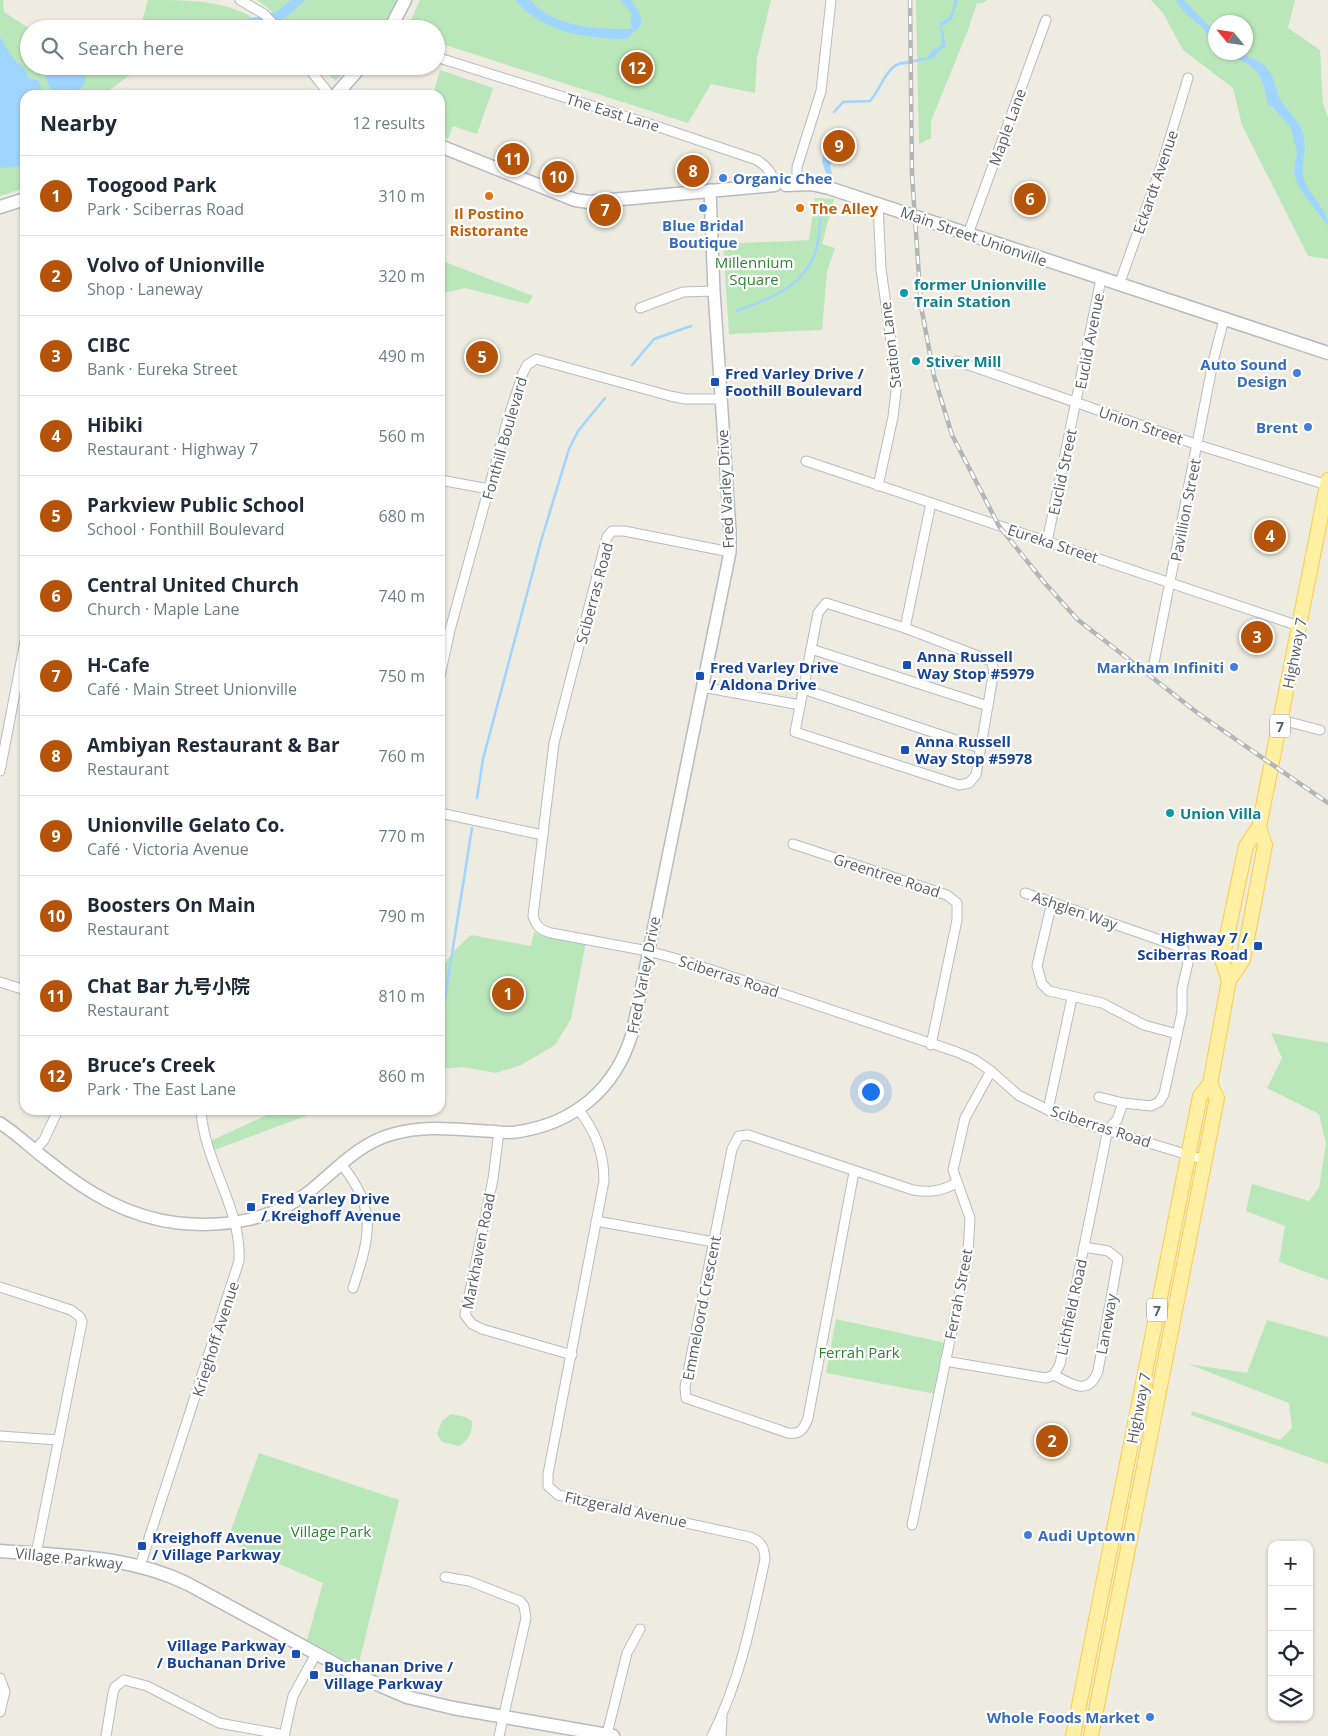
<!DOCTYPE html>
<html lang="en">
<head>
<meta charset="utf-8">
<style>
	:root { --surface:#fff; --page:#f2f2f3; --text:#1f2937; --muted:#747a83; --line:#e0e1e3; --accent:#b45309 }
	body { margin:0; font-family:"Open Sans","Noto Sans SC",sans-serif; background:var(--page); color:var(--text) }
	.controls { position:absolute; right:15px; bottom:15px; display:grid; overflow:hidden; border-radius:10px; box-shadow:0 1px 4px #0004 }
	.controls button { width:45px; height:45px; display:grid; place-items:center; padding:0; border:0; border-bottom:1px solid var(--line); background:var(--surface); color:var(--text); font:25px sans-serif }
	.compass { position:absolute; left:1208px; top:15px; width:45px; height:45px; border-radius:50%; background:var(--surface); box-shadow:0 1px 4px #0004; rotate:299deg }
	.you { position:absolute; left:870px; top:1091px; width:18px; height:18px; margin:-12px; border:4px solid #fff; border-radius:50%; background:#1a73e8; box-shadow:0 0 0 8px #1a73e833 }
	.badge { display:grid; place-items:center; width:32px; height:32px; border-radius:50%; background:var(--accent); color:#fff; font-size:16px; font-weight:700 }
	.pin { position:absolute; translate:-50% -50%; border:2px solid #fff; box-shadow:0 1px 5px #0006 }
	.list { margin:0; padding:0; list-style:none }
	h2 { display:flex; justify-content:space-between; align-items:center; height:65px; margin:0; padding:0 20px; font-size:21px }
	h2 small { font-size:16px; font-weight:400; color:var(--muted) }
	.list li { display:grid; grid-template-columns:32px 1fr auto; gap:15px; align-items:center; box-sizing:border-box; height:80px; padding:0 20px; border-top:1px solid var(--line) }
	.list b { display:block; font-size:19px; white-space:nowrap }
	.list p { margin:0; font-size:16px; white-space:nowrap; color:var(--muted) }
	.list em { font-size:16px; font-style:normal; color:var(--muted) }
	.icon { flex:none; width:28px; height:28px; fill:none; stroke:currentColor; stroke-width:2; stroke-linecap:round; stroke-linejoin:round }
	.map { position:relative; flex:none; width:1328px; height:1736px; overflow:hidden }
	.search { position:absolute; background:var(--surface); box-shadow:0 1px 4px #0004; left:20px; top:20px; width:425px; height:55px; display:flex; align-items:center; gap:12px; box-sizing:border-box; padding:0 18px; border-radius:28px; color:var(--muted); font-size:19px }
	.panel { position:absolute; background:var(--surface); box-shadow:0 1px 4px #0004; left:20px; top:90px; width:425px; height:1025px; border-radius:15px }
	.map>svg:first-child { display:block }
</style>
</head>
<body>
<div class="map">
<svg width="1328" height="1736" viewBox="0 0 1328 1736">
	<rect width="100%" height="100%" fill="#eeebe0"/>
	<g fill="#bae7ba" fill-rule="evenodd">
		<polygon points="0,0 3,0 4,12 30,29 29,66 142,66 103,95 25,95 25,188 0,196"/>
		<path d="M148,0C184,0 225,0 253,18L207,29H140Z"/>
		<polygon points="257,0 398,0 381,29 317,29 301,23 296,29 288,29 268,8"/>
		<polygon points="420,0 771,0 757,58 755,93 711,84 688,123 436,42 436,29 407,29"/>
		<polygon points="916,0 987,0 983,3 977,3 968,30 931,121 931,138 919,144"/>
		<path d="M1151,0H1295L1288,28L1320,50L1323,104L1328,117V259L1308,256L1242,125L1233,88L1183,50L1163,13ZM1216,22H1246V52H1216Z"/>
		<polygon points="321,66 351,66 335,81"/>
		<polygon points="440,70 493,88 477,134 453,126 448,139 440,135 440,95 433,95"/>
		<polygon points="815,198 834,199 822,244 835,248 827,272 822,330 729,334 723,244 809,240"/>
		<polygon points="440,260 533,296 528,304 465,288 440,294"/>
		<polygon points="534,932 586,942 571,1019 555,1045 521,1065 496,1073 463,1067 440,1069 440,970 452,953 471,935 531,946"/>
		<polygon points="1271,1033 1328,1043 1328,1280 1279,1262 1285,1226 1246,1211 1252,1184 1309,1201 1319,1188 1326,1144 1319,1114 1267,1088 1282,1058"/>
		<polygon points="278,1110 322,1110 209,1152 206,1143"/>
		<polygon points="836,1319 946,1343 936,1394 826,1373"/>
		<polygon points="1267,1320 1328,1337 1328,1464 1191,1415 1192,1411 1280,1440 1292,1428 1289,1403 1188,1364 1247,1373"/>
		<path d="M451,1414L465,1417L472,1421C473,1432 468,1441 459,1446L442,1442L437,1434L442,1421Z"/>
		<polygon points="259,1453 399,1500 358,1667 307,1640 323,1583 227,1541"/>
	</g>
	<g fill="#9fd5ff">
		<path d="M291,0H305C270,36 253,29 207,29L276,12Z"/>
		<path d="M515,0H530C555,27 594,29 628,29L632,27L630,23L632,14L620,0H631C645,20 646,24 626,39C585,38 543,33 515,0Z"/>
		<polygon points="954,0 958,0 952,19 942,27 946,46 939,51 934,58 902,65 902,62 928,57 932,50 942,45 940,23 948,18 952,13"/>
		<path d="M1176,0H1184L1215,32V45C1209,39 1206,31 1201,26C1189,16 1185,15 1176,0Z"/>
		<polygon points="0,37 13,58 24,68 30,79 38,80 44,95 25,95 25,166 0,168"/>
		<path d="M1221,53C1237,52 1263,57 1271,74C1276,83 1276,93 1282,102C1290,114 1302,123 1304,138C1307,152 1300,165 1304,179C1309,196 1328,208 1328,226L1305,196L1297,183L1294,171L1297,153L1291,128L1272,106L1268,105C1264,87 1264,74 1246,63C1238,58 1229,59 1221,53Z"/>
		<polygon points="61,66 85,66 86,79 78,95 73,93 53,95 45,76 59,71"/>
		<polygon points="827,134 832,135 830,143 835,148 830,167 832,173 830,177 827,176 822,162"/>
	</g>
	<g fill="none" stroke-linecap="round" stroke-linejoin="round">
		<g stroke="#9fd5ff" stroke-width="2.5">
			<path d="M834,112L843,102L870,101C881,89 886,66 902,63"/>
			<path d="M736,311C768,300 805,287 816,250C820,236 820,219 822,204"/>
			<polyline points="632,365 654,339 691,326"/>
			<polyline points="477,798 483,759 541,541 569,449 578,431 605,398"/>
			<polyline points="440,1029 472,828"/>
		</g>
		<g stroke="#b8bbc1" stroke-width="11">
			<g id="minor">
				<polyline points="240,0 264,14 278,29"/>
				<path d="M436,57L656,126L757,160C768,167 772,173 775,185"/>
				<polyline points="307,66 330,95"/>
				<polyline points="797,184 797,167 821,91 831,0"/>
				<polyline points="878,203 881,269 897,383 893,417 878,486"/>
				<polyline points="968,234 1046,20"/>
				<polyline points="1119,285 1162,164 1188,78"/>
				<polyline points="640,308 683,292 714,291"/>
				<polyline points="957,361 1198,445 1327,485"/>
				<polyline points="806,461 1299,626"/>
				<polyline points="440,480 489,489"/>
				<polyline points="1047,542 1101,279"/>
				<path d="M730,552L624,531H612L607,537L554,743L533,916C536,926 540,930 551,933L648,951L685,961L957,1052L975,1060L991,1071L1018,1095L1060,1116L1205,1160"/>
				<polygon points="826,603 905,628 991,661 994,670 976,775 969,783 959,785 795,732 818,613"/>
				<polyline points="905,628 931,503"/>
				<polyline points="811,649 988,706"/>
				<polyline points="1154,663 1213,362 1224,319"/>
				<polyline points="440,676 450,630 507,422 523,373 527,365 536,359 670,396 685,399 720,399"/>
				<polyline points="702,687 800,705"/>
				<polyline points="803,689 980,748"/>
				<polyline points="1281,720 1320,730"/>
				<polyline points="0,771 25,641"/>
				<polyline points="440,813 543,835"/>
				<polyline points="793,844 947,895 957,903 957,920 931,1045"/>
				<polyline points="1052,902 1037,966 1042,984 1049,991 1102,1003 1144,1025 1177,1034"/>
				<polyline points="0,982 25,990"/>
				<polyline points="1099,1097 1123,1103"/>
				<path d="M579,1110C596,1133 604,1153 604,1181L548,1474V1486L558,1495L750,1537C762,1542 764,1547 765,1559C752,1620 740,1681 712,1736"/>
				<polyline points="1048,1110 1072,998"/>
				<polyline points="499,1131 493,1179 465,1315 472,1324 482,1329 572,1355"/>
				<polyline points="36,1149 44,1140 58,1110"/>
				<path d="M341,1164C378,1209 370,1236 353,1288"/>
				<path d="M854,1172L808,1418C804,1429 800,1435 788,1433L686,1398L685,1387L732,1149L739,1136L748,1135L913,1190C930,1193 942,1191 956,1183"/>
				<polyline points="596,1221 714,1242"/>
				<polyline points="0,1287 71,1310 80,1317 82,1322 36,1554"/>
				<polyline points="945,1361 1046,1378 1054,1375 1060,1364 1108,1129 1117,1120 1123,1103 1151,1106 1159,1102 1164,1094 1182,1012 1182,989 1188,963 1183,948 1025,893"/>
				<path d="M1054,1375C1072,1385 1089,1396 1098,1371L1118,1259L1108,1251L1084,1247"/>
				<polyline points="0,1436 58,1440"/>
				<polyline points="912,1525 968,1252 970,1218 953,1170 965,1118 991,1071"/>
				<path d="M140,1566L239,1261C242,1208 204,1163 201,1110"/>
				<polyline points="445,1577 469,1581 520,1601 524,1606 526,1618 499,1736"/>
				<polyline points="0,1678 5,1692 0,1712"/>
				<polyline points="607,1734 627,1653 640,1629"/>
				<polyline points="106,1736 113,1693 115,1687 124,1680 147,1686 219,1723 285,1735"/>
				<polyline points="284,1736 293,1696 316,1654"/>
				<polyline points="721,1736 722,1719"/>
			</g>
		</g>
		<g stroke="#b8bbc1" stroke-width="14">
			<path id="tertiary" d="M0,1123C17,1134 31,1148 47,1160C86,1192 127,1217 178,1223C223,1228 274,1220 310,1191C336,1170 359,1143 393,1134C423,1125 455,1129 486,1131C496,1131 507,1134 516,1132C573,1124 615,1090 632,1034L730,552V531L714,291L710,190"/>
		</g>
		<g stroke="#b6bac0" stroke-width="15">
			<g id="secondary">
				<polyline points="390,29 405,0"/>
				<polyline points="336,95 361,66"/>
				<polyline points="440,146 575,200 589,202 775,185"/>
				<polyline points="786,185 811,184 829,188 1328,353"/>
				<polyline points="0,207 25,199"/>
				<path d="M0,1551C64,1556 129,1555 188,1584L354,1674L407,1697L453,1708L613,1736"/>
			</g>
		</g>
		<g stroke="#fcca4b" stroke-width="16">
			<g id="primary">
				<polyline points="1229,980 1222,960 1246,846 1259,827 1328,480"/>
				<polyline points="1073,1736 1200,1096 1210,1084"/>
				<polyline points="1091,1736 1217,1098 1210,1084 1229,980 1243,960 1265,845 1259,827"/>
			</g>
		</g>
		<use href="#minor" stroke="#fff" stroke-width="9"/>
		<use href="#tertiary" stroke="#fff" stroke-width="11"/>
		<use href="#secondary" stroke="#fff" stroke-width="12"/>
		<use href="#primary" stroke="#fff0a4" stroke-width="14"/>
		<g stroke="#b4b5b6" stroke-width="4.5">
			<polyline id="rail" points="910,0 912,174 921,306 934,376 952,435 999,526 1043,581 1078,620 1199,714 1328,803"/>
		</g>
		<use href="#rail" stroke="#fff" stroke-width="2.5" stroke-dasharray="8" stroke-linecap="butt"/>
	</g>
	<g fill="#3f7fe0" stroke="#fff" stroke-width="2">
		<circle cx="723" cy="178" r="5"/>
		<circle cx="703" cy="208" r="5"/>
		<circle cx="1297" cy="373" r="5"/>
		<circle cx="1308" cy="427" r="5"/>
		<circle cx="1234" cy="667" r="5"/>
		<circle cx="1028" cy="1535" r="5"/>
		<circle cx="1150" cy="1717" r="5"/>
	</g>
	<g fill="#e8710a" stroke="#fff" stroke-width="2">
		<circle cx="489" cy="196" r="5"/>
		<circle cx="800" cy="208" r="5"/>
	</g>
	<g fill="#0f9aa8" stroke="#fff" stroke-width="2">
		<circle cx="904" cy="293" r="5"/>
		<circle cx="916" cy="361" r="5"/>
		<circle cx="1170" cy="813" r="5"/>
	</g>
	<g fill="#1a4fb4" stroke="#fff" stroke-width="2">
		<rect x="710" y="377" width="10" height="10" rx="2.5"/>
		<rect x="902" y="660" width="10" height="10" rx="2.5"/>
		<rect x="695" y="671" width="10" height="10" rx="2.5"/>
		<rect x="900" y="745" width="10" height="10" rx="2.5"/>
		<rect x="1253" y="941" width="10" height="10" rx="2.5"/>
		<rect x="246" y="1202" width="10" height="10" rx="2.5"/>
		<rect x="137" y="1541" width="10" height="10" rx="2.5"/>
		<rect x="291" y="1649" width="10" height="10" rx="2.5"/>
		<rect x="309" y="1670" width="10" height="10" rx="2.5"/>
	</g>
	<g text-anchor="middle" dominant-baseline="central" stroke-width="4.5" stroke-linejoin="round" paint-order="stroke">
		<g fill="#fff" stroke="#8b8e92" stroke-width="1">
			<rect x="1270" y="714.5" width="20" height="23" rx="4"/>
			<rect x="1147" y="1298.5" width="20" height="23" rx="4"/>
		</g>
		<g font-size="14" font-weight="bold" fill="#595d63">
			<text x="1280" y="726">7</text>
			<text x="1157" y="1310">7</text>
		</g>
		<g font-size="15" fill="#595d63" stroke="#fff">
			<text transform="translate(613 112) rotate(17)">The East Lane</text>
			<text transform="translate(1007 127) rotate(-70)">Maple Lane</text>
			<text transform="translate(1155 182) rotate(-71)">Eckardt Avenue</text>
			<text transform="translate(974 236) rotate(19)">Main Street Unionville</text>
			<text transform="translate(1089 341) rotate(-79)">Euclid Avenue</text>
			<text transform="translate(890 345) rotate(-97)">Station Lane</text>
			<text transform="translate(1141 425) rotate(19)">Union Street</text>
			<text transform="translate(504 438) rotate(-74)">Fonthill Boulevard</text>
			<text transform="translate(1062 472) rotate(-78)">Euclid Street</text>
			<text transform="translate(725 489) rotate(-93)">Fred Varley Drive</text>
			<text transform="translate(1185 510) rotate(-79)">Pavillion Street</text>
			<text transform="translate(1053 543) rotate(18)">Eureka Street</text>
			<text transform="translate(594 593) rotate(-75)">Sciberras Road</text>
			<text transform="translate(1294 653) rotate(-79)">Highway 7</text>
			<text transform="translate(887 875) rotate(18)">Greentree Road</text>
			<text transform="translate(1075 910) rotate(19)">Ashglen Way</text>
			<text transform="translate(643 975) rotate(-79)">Fred Varley Drive</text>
			<text transform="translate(729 976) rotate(18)">Sciberras Road</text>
			<text transform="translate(1101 1126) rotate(18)">Sciberras Road</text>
			<text transform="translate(478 1251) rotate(-79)">Markhaven Road</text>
			<text transform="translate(958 1294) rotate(-79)">Ferrah Street</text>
			<text transform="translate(1071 1307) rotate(-78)">Lichfield Road</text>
			<text transform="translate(701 1308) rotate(-79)">Emmeloord Crescent</text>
			<text transform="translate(1106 1324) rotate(-80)">Laneway</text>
			<text transform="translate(215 1339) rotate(-72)">Krieghoff Avenue</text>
			<text transform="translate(1138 1408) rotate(-79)">Highway 7</text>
			<text transform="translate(626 1509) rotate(12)">Fitzgerald Avenue</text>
			<text transform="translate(69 1558) rotate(6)">Village Parkway</text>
		</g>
		<g font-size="15" font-weight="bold" fill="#366cbe" stroke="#fff" text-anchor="end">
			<text x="733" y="178" text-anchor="start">Organic Chee</text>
			<text x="703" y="225" text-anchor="middle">Blue Bridal<tspan x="703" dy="17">Boutique</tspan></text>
			<text x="1287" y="364">Auto Sound<tspan x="1287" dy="17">Design</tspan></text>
			<text x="1298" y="427">Brent</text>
			<text x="1224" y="667">Markham Infiniti</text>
			<text x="1038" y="1535" text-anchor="start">Audi Uptown</text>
			<text x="1140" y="1717">Whole Foods Market</text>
		</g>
		<g font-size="15" font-weight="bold" fill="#c56008" stroke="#fff" text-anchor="start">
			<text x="810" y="208">The Alley</text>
			<text x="489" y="213" text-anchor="middle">Il Postino<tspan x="489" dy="17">Ristorante</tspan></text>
		</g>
		<g font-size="15" fill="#2e8531" stroke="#fff">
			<text x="754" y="262">Millennium<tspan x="754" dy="17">Square</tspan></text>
			<text x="859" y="1352">Ferrah Park</text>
			<text x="331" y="1531">Village Park</text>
		</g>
		<g font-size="15" font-weight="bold" fill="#0d838f" stroke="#fff" text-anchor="start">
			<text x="914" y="284">former Unionville<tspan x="914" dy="17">Train Station</tspan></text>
			<text x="926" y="361">Stiver Mill</text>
			<text x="1180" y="813">Union Villa</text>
		</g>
		<g font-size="15" font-weight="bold" fill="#164399" stroke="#fff" text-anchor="start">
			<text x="725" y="373">Fred Varley Drive /<tspan x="725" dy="17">Foothill Boulevard</tspan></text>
			<text x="917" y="656">Anna Russell<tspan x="917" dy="17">Way Stop #5979</tspan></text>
			<text x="710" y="667">Fred Varley Drive<tspan x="710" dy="17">/ Aldona Drive</tspan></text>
			<text x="915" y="741">Anna Russell<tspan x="915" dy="17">Way Stop #5978</tspan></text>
			<text x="1248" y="937" text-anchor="end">Highway 7 /<tspan x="1248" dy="17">Sciberras Road</tspan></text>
			<text x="261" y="1198">Fred Varley Drive<tspan x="261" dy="17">/ Kreighoff Avenue</tspan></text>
			<text x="152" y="1537">Kreighoff Avenue<tspan x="152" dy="17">/ Village Parkway</tspan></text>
			<text x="286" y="1645" text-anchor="end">Village Parkway<tspan x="286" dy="17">/ Buchanan Drive</tspan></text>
			<text x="324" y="1666">Buchanan Drive /<tspan x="324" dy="17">Village Parkway</tspan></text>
		</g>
	</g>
</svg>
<div class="controls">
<button>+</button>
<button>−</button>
<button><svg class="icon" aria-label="locate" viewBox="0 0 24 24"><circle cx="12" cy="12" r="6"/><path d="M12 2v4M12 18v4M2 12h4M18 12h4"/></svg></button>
<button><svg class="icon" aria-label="layers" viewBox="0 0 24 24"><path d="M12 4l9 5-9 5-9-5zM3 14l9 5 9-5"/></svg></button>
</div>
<svg class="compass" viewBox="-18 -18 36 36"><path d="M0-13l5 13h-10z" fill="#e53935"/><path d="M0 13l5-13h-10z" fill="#747a83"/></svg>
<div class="you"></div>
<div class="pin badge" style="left:508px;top:994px">1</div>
<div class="pin badge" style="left:1052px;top:1441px">2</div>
<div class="pin badge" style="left:1257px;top:637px">3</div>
<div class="pin badge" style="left:1270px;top:536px">4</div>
<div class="pin badge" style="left:482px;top:357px">5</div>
<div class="pin badge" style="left:1030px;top:199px">6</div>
<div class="pin badge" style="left:605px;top:210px">7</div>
<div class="pin badge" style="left:693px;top:171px">8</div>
<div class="pin badge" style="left:839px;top:146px">9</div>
<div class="pin badge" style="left:558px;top:177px">10</div>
<div class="pin badge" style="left:513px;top:159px">11</div>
<div class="pin badge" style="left:637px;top:68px">12</div>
<div class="search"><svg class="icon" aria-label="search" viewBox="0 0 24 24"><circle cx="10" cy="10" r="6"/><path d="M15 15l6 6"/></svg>Search here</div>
<section class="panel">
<h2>Nearby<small>12 results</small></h2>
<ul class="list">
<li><span class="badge">1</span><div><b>Toogood Park</b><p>Park · Sciberras Road</p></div><em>310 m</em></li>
<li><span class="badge">2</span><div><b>Volvo of Unionville</b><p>Shop · Laneway</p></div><em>320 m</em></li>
<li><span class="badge">3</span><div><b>CIBC</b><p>Bank · Eureka Street</p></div><em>490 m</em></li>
<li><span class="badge">4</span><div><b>Hibiki</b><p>Restaurant · Highway 7</p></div><em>560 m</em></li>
<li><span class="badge">5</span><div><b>Parkview Public School</b><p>School · Fonthill Boulevard</p></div><em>680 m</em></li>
<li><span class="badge">6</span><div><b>Central United Church</b><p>Church · Maple Lane</p></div><em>740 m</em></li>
<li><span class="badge">7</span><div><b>H-Cafe</b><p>Café · Main Street Unionville</p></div><em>750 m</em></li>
<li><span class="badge">8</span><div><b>Ambiyan Restaurant &amp; Bar</b><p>Restaurant</p></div><em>760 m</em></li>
<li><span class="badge">9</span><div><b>Unionville Gelato Co.</b><p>Café · Victoria Avenue</p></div><em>770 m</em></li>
<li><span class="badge">10</span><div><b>Boosters On Main</b><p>Restaurant</p></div><em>790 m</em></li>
<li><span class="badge">11</span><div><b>Chat Bar 九号小院</b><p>Restaurant</p></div><em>810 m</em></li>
<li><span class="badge">12</span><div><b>Bruce’s Creek</b><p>Park · The East Lane</p></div><em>860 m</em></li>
</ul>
</section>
</div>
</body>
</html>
